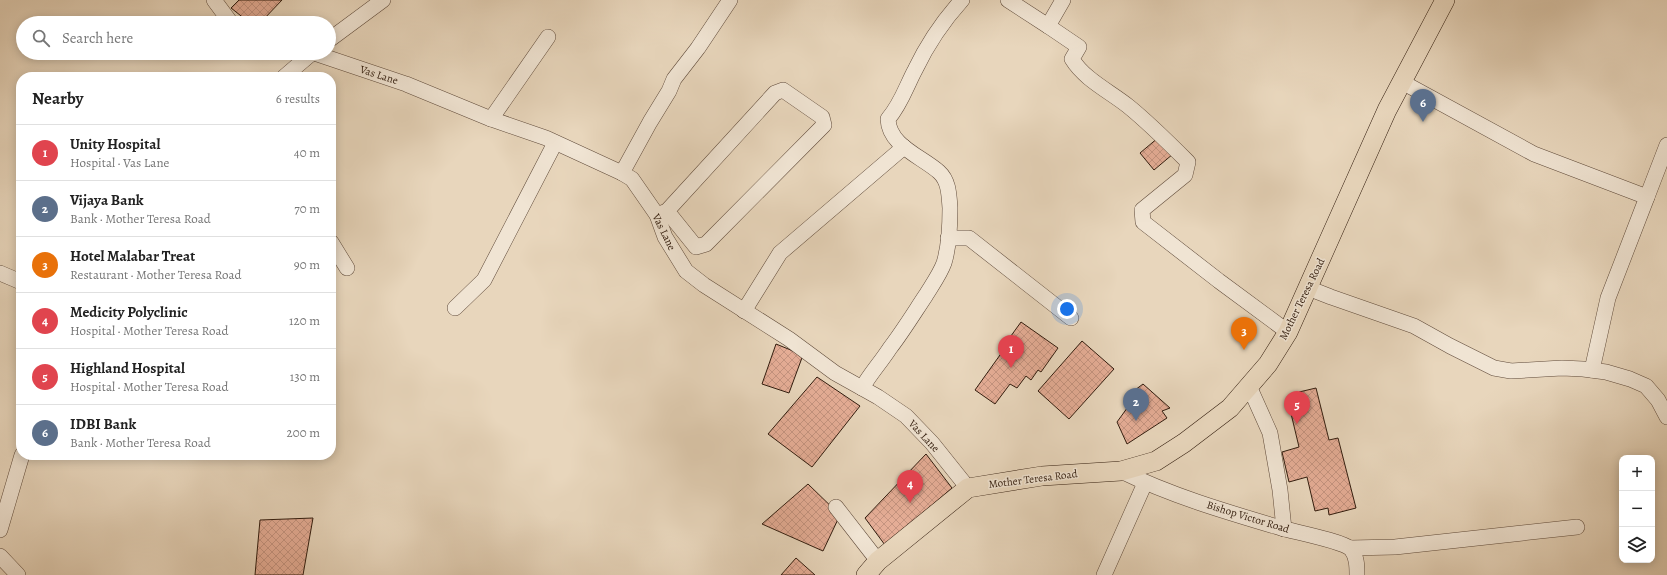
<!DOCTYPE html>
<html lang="en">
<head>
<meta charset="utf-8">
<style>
	:root { --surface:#fff; --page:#f2f2f2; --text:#222; --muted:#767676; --line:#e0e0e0; --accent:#0f766e }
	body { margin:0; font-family:Alegreya,serif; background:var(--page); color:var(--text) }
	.controls { position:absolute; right:12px; bottom:12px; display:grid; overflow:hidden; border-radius:8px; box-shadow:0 2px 10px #0003 }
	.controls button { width:36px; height:36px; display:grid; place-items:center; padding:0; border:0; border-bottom:1px solid var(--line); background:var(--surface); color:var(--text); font:20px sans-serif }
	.you { position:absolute; left:1067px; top:309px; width:14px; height:14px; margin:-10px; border:3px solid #fff; border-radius:50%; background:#1a73e8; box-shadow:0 0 0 6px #1a73e833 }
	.badge { display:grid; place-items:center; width:26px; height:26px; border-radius:50%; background:var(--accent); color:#fff; font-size:13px; font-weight:700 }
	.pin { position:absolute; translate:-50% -33px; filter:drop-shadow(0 1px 2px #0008) }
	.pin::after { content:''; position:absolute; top:21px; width:14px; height:12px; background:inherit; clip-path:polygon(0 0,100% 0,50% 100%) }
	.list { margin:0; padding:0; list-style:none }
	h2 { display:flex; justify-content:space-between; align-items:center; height:52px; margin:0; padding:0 16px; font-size:17px }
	h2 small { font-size:13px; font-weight:400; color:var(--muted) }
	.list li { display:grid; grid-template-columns:26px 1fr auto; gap:12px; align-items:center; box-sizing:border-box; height:56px; padding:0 16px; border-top:1px solid var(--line) }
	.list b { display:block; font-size:15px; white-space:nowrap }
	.list p { margin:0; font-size:13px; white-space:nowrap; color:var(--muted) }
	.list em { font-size:13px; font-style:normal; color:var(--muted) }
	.icon { flex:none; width:22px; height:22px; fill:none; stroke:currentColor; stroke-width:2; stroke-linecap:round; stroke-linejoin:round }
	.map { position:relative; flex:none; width:1667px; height:575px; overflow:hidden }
	.search { position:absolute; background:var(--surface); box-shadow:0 2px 10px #0003; left:16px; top:16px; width:320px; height:44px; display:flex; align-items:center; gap:10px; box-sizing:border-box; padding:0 14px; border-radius:22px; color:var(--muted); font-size:15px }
	.panel { position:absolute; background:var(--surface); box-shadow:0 2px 10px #0003; left:16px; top:72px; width:320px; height:388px; border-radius:16px }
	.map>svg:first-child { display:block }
</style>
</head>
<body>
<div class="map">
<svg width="1667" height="575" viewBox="0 0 1667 575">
	<defs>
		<pattern id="building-cross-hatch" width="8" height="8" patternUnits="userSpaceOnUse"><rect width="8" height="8" fill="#e5ad96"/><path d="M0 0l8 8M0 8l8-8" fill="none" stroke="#c59480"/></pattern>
	</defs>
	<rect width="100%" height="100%" fill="#e8d6bc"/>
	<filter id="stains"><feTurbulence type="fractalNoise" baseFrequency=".005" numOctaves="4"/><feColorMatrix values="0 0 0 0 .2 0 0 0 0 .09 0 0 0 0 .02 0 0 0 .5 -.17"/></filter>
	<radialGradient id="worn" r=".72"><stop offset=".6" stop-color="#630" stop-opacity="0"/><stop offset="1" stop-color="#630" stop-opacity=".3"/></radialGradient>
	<g fill="url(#building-cross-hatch)" stroke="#311c0e">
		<polygon points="239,0 282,0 262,21 264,23 250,23 231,8"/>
		<polygon points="1159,137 1173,154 1154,170 1140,153"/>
		<polygon points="1021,322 1058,348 1041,372 1038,370 1031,380 1026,376 1017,388 1010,384 995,404 975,390 1005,348 1003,347"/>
		<polygon points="1082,341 1114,369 1069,419 1038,391"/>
		<polygon points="776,344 803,355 789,393 762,384"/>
		<polygon points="817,377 860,406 812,467 768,434"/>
		<polygon points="1143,384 1170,408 1162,411 1167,418 1127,444 1117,422 1133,400 1131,393"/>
		<polygon points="1316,388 1329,440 1338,438 1356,508 1329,515 1328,508 1315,511 1307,477 1289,482 1282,452 1299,447 1288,401 1300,398 1299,392"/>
		<polygon points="926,454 952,488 885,545 865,518"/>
		<polygon points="808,484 840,515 823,551 762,524"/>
		<polygon points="313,518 303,575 255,575 260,520"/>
		<polygon points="796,558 815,575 781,575"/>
	</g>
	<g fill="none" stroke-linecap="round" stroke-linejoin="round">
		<g stroke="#5f4a3a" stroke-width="16">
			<g id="minor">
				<polyline points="214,0 231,23"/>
				<polyline points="1008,0 1048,26 1063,0"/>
				<path d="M1048,26L1079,47L1072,59C1084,79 1109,91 1128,106C1149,123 1169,143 1188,162L1185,175L1142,210L1143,222L1219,281L1288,332"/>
				<polyline points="329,40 383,0"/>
				<polyline points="314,53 406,84 491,119 546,138 622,173 632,179 657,215 665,237 686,271 704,285 789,339 835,373 878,397 906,416 932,443 968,488"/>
				<polyline points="284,77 312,53"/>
				<polyline points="1402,82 1534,154 1647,197 1608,298 1592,370"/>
				<polyline points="491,119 548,37"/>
				<polyline points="622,173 650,122 669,91 674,79 698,48 730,0"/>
				<polyline points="1647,197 1667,145"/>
				<polyline points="657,215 667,211 775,93 783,90 822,117 824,125 706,244 696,247 667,211"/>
				<polyline points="948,238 969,238 1071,318"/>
				<polyline points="331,242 347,268"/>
				<polyline points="0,273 21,282"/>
				<polyline points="1308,288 1331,297 1414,326 1450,346 1494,368 1511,371 1562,368 1583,369 1606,372 1630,379 1646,386 1658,400 1667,417"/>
				<polyline points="455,308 484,280 555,143"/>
				<polyline points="744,311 780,253 904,147"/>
				<polyline points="1249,386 1270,433 1280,490 1284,529"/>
				<path d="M862,388C870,374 881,362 890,348C903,331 914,313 926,295C932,285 940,274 944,263C949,247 950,226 950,208C949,195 949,181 939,172C921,156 889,146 888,119C901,104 906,87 915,70C927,45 943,21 962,0"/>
				<path d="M1121,471C1172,496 1227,512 1281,528C1295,532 1342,541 1351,549C1357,557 1357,566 1357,575"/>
				<polyline points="836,507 878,561"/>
				<polyline points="0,530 22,455"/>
				<polyline points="1350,548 1395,547 1577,527"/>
				<polyline points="0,556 18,575"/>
				<polyline points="1104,575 1145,483"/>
			</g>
		</g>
		<g stroke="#311c0e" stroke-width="20">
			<polyline id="major" points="866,575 878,561 968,488 1042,476 1121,471 1156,461 1184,443 1230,408 1268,364 1288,332 1387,110 1445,0"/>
		</g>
		<use href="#minor" stroke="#f0e4d3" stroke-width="15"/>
		<use href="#major" stroke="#e8d6bc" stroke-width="19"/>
	</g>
	<g text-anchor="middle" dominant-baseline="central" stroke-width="3" stroke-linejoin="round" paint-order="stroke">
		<g font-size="11" fill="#311c0e" stroke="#f0e4d3">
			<text transform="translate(379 75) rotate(18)">Vas Lane</text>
			<text transform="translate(664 232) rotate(64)">Vas Lane</text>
			<text transform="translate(1302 299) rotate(-64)">Mother Teresa Road</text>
			<text transform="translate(924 436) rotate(47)">Vas Lane</text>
			<text transform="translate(1033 479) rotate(-7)">Mother Teresa Road</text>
			<text transform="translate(1248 517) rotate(17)">Bishop Victor Road</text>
		</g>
	</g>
	<rect width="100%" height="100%" filter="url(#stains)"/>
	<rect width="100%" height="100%" fill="url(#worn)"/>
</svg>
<div class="controls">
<button>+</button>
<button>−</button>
<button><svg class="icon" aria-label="layers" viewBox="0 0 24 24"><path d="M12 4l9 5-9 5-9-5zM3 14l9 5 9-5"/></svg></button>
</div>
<div class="you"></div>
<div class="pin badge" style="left:1011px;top:368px;background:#e0444e">1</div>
<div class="pin badge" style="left:1136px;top:421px;background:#5c6f8a">2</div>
<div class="pin badge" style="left:1244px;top:350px;background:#e8710a">3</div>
<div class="pin badge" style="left:910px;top:503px;background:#e0444e">4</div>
<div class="pin badge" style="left:1297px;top:424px;background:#e0444e">5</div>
<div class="pin badge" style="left:1423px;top:122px;background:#5c6f8a">6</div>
<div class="search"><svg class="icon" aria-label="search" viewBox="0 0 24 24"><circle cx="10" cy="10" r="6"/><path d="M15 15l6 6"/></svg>Search here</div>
<section class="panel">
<h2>Nearby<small>6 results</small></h2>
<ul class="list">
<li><span class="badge" style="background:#e0444e">1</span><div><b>Unity Hospital</b><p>Hospital · Vas Lane</p></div><em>40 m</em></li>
<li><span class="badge" style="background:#5c6f8a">2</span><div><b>Vijaya Bank</b><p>Bank · Mother Teresa Road</p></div><em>70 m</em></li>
<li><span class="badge" style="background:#e8710a">3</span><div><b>Hotel Malabar Treat</b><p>Restaurant · Mother Teresa Road</p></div><em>90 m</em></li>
<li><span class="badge" style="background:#e0444e">4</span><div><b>Medicity Polyclinic</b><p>Hospital · Mother Teresa Road</p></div><em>120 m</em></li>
<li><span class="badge" style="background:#e0444e">5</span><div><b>Highland Hospital</b><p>Hospital · Mother Teresa Road</p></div><em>130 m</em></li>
<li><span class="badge" style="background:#5c6f8a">6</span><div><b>IDBI Bank</b><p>Bank · Mother Teresa Road</p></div><em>200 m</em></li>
</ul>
</section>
</div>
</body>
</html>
